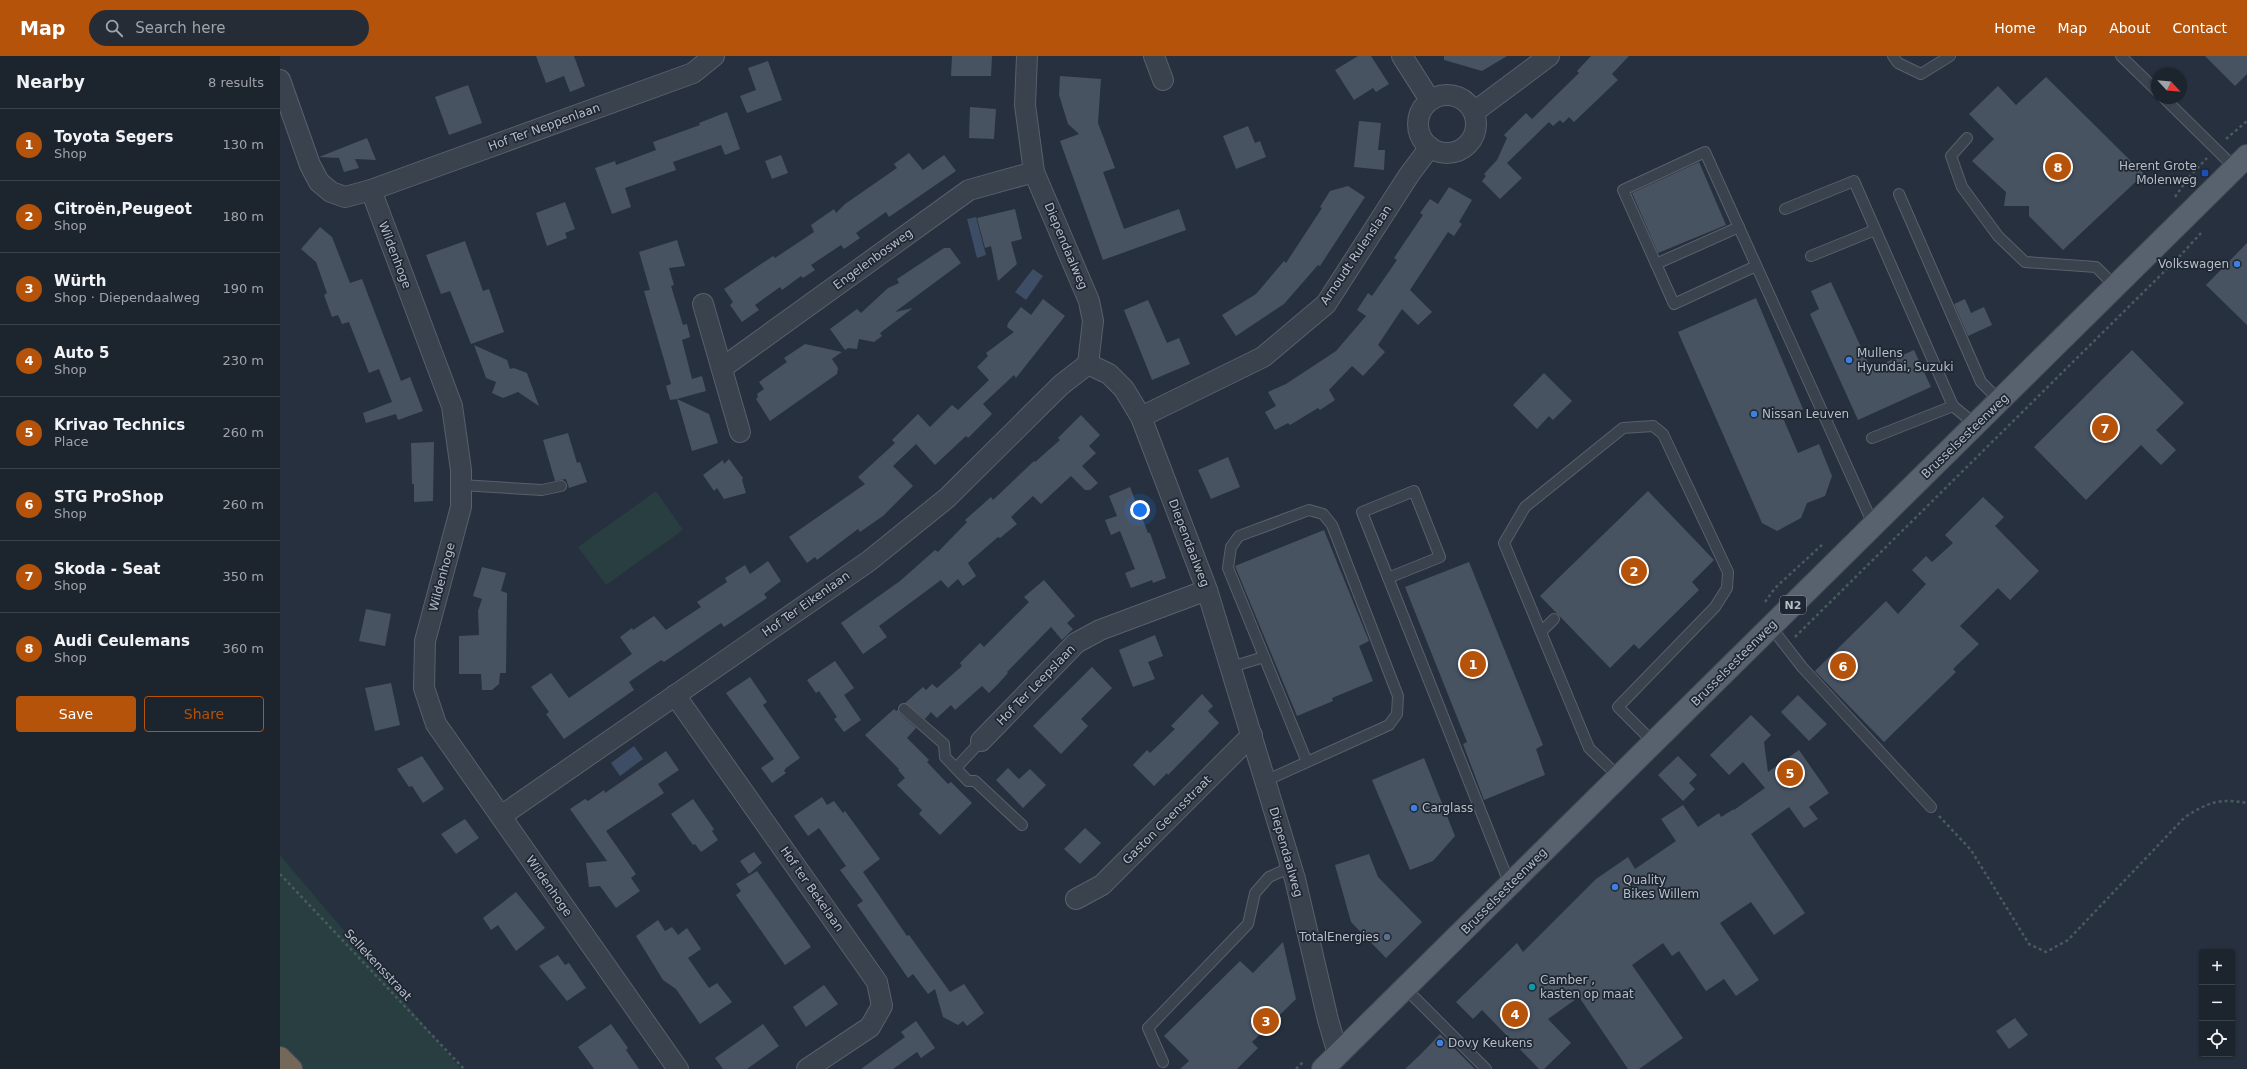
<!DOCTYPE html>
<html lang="en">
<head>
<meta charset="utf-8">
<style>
	:root { --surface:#1c242e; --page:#252c36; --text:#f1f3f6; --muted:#a0a4aa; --line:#3a414a; --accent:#b45309 }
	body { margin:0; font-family:"DejaVu Sans",sans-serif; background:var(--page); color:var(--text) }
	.controls { position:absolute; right:12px; bottom:12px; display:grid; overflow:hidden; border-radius:4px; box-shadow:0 1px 3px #0004 }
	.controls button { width:36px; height:36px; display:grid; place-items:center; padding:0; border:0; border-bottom:1px solid var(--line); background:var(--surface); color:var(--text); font:20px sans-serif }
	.compass { position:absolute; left:1871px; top:12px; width:36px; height:36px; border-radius:50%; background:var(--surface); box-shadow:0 1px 3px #0004; rotate:116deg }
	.you { position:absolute; left:860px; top:454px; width:14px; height:14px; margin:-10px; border:3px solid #fff; border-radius:50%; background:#1a73e8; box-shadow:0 0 0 6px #1a73e833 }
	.badge { display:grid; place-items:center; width:26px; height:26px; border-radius:50%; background:var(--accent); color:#fff; font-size:13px; font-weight:700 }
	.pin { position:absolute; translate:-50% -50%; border:2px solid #fff; box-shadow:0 1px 4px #0006 }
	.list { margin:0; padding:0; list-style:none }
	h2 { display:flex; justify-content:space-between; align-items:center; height:52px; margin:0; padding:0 16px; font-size:17px }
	h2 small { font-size:13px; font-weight:400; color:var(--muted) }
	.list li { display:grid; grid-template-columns:26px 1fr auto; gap:12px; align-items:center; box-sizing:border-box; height:72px; padding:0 16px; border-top:1px solid var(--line) }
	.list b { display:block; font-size:15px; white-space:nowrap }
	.list p { margin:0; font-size:13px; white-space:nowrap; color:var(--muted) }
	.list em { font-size:13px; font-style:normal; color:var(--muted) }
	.actions { display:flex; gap:8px; padding:12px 16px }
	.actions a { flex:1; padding:9px 0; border:1px solid var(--accent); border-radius:4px; text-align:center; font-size:14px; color:var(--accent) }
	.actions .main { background:var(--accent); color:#fff }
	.icon { flex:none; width:22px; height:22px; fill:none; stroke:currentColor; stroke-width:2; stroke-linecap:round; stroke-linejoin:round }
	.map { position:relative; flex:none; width:1967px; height:1013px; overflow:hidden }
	header { display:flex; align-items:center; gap:24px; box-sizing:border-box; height:56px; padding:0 20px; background:var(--accent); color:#fff }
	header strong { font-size:19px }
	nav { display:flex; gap:22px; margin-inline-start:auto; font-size:14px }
	.search { width:280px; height:36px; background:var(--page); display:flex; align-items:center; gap:10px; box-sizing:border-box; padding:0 14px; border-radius:22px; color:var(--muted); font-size:15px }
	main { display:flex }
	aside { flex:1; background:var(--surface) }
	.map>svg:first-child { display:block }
</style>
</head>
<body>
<header>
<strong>Map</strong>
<div class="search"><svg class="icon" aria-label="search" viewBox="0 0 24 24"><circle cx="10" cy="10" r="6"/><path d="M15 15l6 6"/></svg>Search here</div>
<nav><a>Home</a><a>Map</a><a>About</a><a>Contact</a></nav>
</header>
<main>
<aside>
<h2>Nearby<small>8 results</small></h2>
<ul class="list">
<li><span class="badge">1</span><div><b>Toyota Segers</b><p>Shop</p></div><em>130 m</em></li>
<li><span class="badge">2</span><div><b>Citroën,Peugeot</b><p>Shop</p></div><em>180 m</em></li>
<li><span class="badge">3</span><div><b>Würth</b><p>Shop · Diependaalweg</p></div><em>190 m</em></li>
<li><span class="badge">4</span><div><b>Auto 5</b><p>Shop</p></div><em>230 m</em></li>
<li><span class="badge">5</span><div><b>Krivao Technics</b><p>Place</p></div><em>260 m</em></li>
<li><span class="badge">6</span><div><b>STG ProShop</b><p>Shop</p></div><em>260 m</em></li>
<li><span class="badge">7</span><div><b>Skoda - Seat</b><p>Shop</p></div><em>350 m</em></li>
<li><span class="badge">8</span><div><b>Audi Ceulemans</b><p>Shop</p></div><em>360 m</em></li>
</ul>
<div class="actions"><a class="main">Save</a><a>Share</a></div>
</aside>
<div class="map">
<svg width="1967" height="1013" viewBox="0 0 1967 1013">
	<rect width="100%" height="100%" fill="#26303e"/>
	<g fill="#293e40">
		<polygon points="376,435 403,474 326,529 298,491"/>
		<polygon points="0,799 181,1013 0,1013"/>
	</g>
	<g fill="#3d4d66">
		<polygon points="696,161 706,199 697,202 687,163"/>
		<polygon points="753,213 763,220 746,244 735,236"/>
		<polygon points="354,690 363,703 340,720 331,707"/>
	</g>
	<g fill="#485362">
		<polygon points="256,0 294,0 305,30 290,36 284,20 266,27"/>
		<polygon points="672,0 712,0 711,20 671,20"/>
		<polygon points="1078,0 1091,0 1109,28 1096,36 1093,32 1074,44 1055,14"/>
		<polygon points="1164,0 1227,0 1202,15 1164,4"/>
		<polygon points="1311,0 1349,0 1332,18 1338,24 1294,66 1289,61 1283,67 1280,64 1273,70 1269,66 1227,107 1242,122 1220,143 1202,125 1206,120 1204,118 1217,104 1227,82 1224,79 1246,57 1252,63 1299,17 1297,15"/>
		<polygon points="1925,0 1967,0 1967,18 1955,30"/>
		<polygon points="488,5 502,44 467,57 460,40 476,34 468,12"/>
		<polygon points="780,20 821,23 818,67 835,112 823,116 844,173 899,153 906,174 823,204 780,85 799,78 788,68 779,39"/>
		<polygon points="1766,21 1864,118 1783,194 1749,160 1749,150 1724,150 1726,136 1692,105 1714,83 1689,58 1718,30 1736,49"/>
		<polygon points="188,29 202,67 169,79 155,41"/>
		<polygon points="690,51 716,53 714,83 689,82"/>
		<polygon points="447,56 460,93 445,99 441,89 393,106 396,114 345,132 351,151 332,158 315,112 335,105 336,109 376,94 373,86 420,69 419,67"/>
		<polygon points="1079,65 1101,67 1098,94 1105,94 1104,114 1074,111"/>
		<polygon points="968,70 975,87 980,85 986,101 956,113 943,80"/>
		<polygon points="87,82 96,104 75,103 79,112 64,116 59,102 39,101"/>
		<polygon points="629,97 643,114 664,99 676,115 609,161 606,156 576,177 580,182 564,193 561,189 531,209 535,214 523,222 521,220 502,234 500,231 475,249 479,254 462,266 450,249 453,246 444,233 493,200 495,202 534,176 531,169 554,153 556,157 565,148 617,112 614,108"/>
		<polygon points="501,99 508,117 492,123 485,105"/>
		<polygon points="1419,106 1446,169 1378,197 1352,137"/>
		<polygon points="1068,130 1085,141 1040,210 1038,209 1004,248 956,280 942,259 976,238 1004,205 1006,207 1042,152 1040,151 1050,135"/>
		<polygon points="1169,131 1192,144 1179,166 1182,168 1174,180 1168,176 1130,234 1152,256 1138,269 1122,253 1098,289 1105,296 1083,320 1072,310 1049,334 1055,344 1040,354 1038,352 1010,369 1008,367 995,374 985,356 996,350 988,336 1006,328 1056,295 1086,260 1077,254 1088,237 1092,240 1117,204 1114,202 1143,159 1140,157 1150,143 1158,148"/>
		<polygon points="285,146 295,173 285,177 287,182 267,190 256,157"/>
		<polygon points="735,153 742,183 731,186 737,208 718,225 711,190 705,192 697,162"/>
		<polygon points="40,171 52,181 70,227 82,223 121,325 130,321 143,355 118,364 116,358 86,367 83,357 112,346 99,313 89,317 69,266 62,268 58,259 52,261 44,239 47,237 36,206 21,193"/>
		<polygon points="397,184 405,210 389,212 394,229 391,230 403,269 407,268 410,281 402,284 412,323 422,320 426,335 397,343 429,358 438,387 412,395 397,343 390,344 386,330 391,328 364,235 370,234 359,196"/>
		<polygon points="185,185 203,235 209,233 224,276 191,288 170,235 161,238 146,199"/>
		<polygon points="1967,187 1967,269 1926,229"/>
		<polygon points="664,192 670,192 681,207 615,256 633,252 600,277 602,280 594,286 579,283 577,293 568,292 565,294 550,273 577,253 581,257 608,232 619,227 617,223"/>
		<polygon points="1551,226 1591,313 1634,294 1651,331 1578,364 1530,258 1539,253 1531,235"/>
		<polygon points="1476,242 1523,353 1503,362 1518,397 1539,388 1552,420 1545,440 1527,447 1521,462 1497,475 1482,467 1398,276"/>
		<polygon points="763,243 785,260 736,322 734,319 703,348 712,358 688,382 686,380 655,409 636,388 613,410 633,430 603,460 580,476 578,473 537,504 535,501 527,507 509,481 585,428 578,421 615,387 612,384 638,358 650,371 672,349 678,354 709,324 697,311 708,300 706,297 734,276 727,271 728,267 741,251 751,259"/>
		<polygon points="1685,243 1691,257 1704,251 1712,269 1688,280 1674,248"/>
		<polygon points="868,244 887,287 899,282 910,308 872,324 844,254"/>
		<polygon points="525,288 562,296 552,303 558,312 557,318 490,365 476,343 478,341 477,338 484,333 479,326 507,306 504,302"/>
		<polygon points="194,289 227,304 230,313 234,312 247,317 259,350 238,336 223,342 212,337 216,326 206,322"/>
		<polygon points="1852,294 1904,347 1876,374 1896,394 1881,409 1861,389 1806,444 1754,391"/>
		<polygon points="1264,317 1292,345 1273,364 1269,360 1257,373 1233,349"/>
		<polygon points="801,359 820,379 809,390 816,397 802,410 818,427 810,434 805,434 791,420 761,448 753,440 731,461 737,468 720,482 718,481 688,507 696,520 683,530 678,523 668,532 661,524 599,570 607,581 583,598 561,567 620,525 655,494 658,496 687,466 685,464 711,441 713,444 754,405 755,406 780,384 778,382"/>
		<polygon points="288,377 297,407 300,406 307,426 289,432 286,423 275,425 263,384"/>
		<polygon points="154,386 153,445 134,446 134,428 132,428 131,387"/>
		<polygon points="948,401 960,431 931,443 918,414"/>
		<polygon points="449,403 463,422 462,424 466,437 444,443 437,432 434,435 423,419 443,404 444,408"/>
		<polygon points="850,431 868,477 870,477 886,522 873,527 872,524 851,532 845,517 855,513 840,475 831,479 825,464 837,460 829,440"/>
		<polygon points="1368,435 1434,504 1412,526 1419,534 1359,593 1354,588 1330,612 1260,540"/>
		<polygon points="1703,441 1724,461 1715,470 1759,515 1730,544 1718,532 1680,570 1699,588 1673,613 1676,616 1604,686 1535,615 1606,545 1618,558 1646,528 1632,514 1646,500 1652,506 1673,487 1665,479"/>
		<polygon points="1044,474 1089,585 1079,590 1093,625 1052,642 1053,645 1017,660 955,510"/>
		<polygon points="488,505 501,525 484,538 487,542 444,571 441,567 384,606 381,604 349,626 354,634 284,683 266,658 269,656 251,631 271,617 289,642 352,598 340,581 352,572 353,574 374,560 386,574 421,551 417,546 447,526 445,522 465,509 470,518"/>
		<polygon points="1189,506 1263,689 1256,693 1265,719 1204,744 1183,688 1187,686 1125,531"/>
		<polygon points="202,511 226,517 221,535 227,537 226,617 220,617 219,628 212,634 202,634 201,618 179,618 179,580 199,579 198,555 202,543 193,540"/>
		<polygon points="764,524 795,560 787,567 793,573 782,584 771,571 727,616 728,617 719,627 709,637 702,630 675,654 671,649 657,662 651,656 645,663 625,647 643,631 646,634 652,628 657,632 682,610 680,607 700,587 704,591 749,546 744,541"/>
		<polygon points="86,553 111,558 105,590 79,585"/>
		<polygon points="875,579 883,600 868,606 875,623 853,631 839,594"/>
		<polygon points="555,605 574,632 564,639 581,664 564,676 554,663 557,661 539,635 536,637 527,624"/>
		<polygon points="812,611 832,632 801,663 808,670 781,698 753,670"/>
		<polygon points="470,621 487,646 483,649 520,702 506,712 504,715 506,717 492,727 481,712 494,703 446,637"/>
		<polygon points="111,627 120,669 95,675 85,632"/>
		<polygon points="922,638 933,650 928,655 939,667 888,719 887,717 874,730 853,709 867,694 870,697 895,673 891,670"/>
		<polygon points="1518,639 1547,668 1529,685 1501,656"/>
		<polygon points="614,653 616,655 618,654 620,658 636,672 627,682 649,704 647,706 668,728 671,726 692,747 660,779 639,758 642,754 617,729 625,722 618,714 619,713 585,679"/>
		<polygon points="1471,659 1491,679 1484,686 1488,716 1519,694 1549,737 1529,751 1538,763 1524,772 1509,751 1471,778 1525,857 1494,879 1471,846 1440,867 1479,924 1456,940 1444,923 1426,935 1399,895 1392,900 1383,887 1352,909 1403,982 1359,1013 1348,1013 1299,941 1268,963 1291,987 1264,1013 1259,1013 1202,954 1193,963 1176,946 1237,887 1243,896 1316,823 1348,801 1355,813 1396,785 1381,763 1403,749 1418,771 1439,757 1441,761 1454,753 1454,754 1485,732 1463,706 1449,719 1430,699"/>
		<polygon points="386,695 399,714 378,728 384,737 326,775 356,818 351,822 360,835 336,852 320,830 309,831 306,807 327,805 290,753 305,743 308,745 324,734 325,737"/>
		<polygon points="142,700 164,733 143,747 132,730 129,731 117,713"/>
		<polygon points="1398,700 1417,719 1409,727 1415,733 1403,745 1378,719"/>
		<polygon points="1144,702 1175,780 1153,805 1130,814 1092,724"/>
		<polygon points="728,712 739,723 750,713 766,729 743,752 716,724"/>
		<polygon points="542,741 547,749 554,745 563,757 565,755 600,803 583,816 627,880 629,879 670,936 684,928 704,957 687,970 683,965 678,969 663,961 655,933 648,938 633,918 628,922 577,849 583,845 560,814 566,810 539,772 528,780 514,760"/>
		<polygon points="413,743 434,773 432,775 438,784 421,796 415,788 413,789 391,758"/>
		<polygon points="185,763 199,782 176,798 161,778"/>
		<polygon points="805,772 821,787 800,808 784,793"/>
		<polygon points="474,796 482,807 469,818 460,805"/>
		<polygon points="1089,798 1098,821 1142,866 1106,902 1071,866 1055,809"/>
		<polygon points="477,815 531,891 505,909 456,839 461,835 456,828"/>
		<polygon points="236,836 265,872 236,895 218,869 211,874 203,862"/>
		<polygon points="378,864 385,875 392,871 398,879 407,872 421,893 408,902 429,932 437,927 452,946 420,968 396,933 383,924 356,880"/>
		<polygon points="1003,886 1016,943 972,986 978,992 957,1013 900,1013 909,1005 884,980 960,905 973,917"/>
		<polygon points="278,899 285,909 289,907 306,932 287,945 259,910"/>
		<polygon points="544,929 558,948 526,971 513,951"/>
		<polygon points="1735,962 1748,979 1729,993 1716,975"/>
		<polygon points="636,965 655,992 641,1002 637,996 613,1013 581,1013 625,981 621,976"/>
		<polygon points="331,968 348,992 346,994 359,1013 314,1013 298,991"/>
		<polygon points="483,968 499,990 467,1013 443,1013 435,1002"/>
		<polygon points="1160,978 1195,1013 1125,1013 1142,997"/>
	</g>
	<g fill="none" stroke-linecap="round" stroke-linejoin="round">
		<g stroke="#58606c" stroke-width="12">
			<g id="lane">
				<polyline points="1613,0 1618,7 1641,18 1670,0"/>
				<polyline points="1841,0 1877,35"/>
				<polyline points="1884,42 1955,112"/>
				<polyline points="1687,82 1671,100 1682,131 1718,180 1745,206 1816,211 1836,231"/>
				<polyline points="1619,138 1701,326 1720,345"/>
				<polyline points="1505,153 1574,125 1673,350 1696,369"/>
				<polyline points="1531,200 1595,174"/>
				<polyline points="1376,208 1459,171"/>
				<polyline points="1476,210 1394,248 1343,134 1425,96 1443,136 1593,468"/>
				<polyline points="1592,382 1673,350"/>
				<polyline points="181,429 262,434 281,430"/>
				<polyline points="1108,522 1160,501 1134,435 1082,456 1230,829"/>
				<polyline points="1491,571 1522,611 1651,751"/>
				<polyline points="1261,576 1274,563"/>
				<polyline points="951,611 984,601"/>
				<polyline points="624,653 664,688 665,701 688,725 695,725 742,769"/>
				<polyline points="676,712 701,685"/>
				<polyline points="1339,721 1309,692 1224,487 1245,451 1343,372 1373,370 1383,378 1448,516 1447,532 1435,551 1338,651 1374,687"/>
				<polyline points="985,725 1109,669 1117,658 1118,640 1052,469 1043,458 1029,454 959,480 951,491 948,512 1027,706"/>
				<polyline points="1125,932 1206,1013"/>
				<polyline points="883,1006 868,972 968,868 975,837 989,821 1011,811"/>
			</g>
		</g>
		<g stroke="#58606c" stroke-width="22">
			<g id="street">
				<polyline points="747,0 745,49 754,116 809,245 813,265 808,308"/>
				<polyline points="874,0 883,24"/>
				<polyline points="1122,0 1150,44"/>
				<polyline points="0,24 30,109 39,126 51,136 65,141 91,134 172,350 181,414 181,451 145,585 144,632 156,668 398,1013"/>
				<circle cx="1167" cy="68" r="29"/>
				<polyline points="1194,56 1269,0"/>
				<polyline points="91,134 413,17 434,0"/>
				<polyline points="423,248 460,376"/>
				<polyline points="808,308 829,318 844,333 861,361 927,534 1015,823 1048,964 1058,998"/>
				<polyline points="442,312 689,134 754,116"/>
				<polyline points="861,361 983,301 1046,248 1129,119 1150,91"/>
				<polyline points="395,639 597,926 602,950 590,971 527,1013"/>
				<polyline points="701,685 796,587 820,574 927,534"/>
				<polyline points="221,760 589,505 667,442 781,329 808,308"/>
				<polyline points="796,843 822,829 972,679"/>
			</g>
		</g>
		<g stroke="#434b57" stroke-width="24">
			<path id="primary" d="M1043,1013C1350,708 1660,405 1967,100"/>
		</g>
		<g stroke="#454d59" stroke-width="24">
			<polyline id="highway" points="0,1002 11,1013"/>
		</g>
		<g stroke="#485b5e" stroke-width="2.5" stroke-dasharray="3 3" stroke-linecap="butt">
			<polyline points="1946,83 1967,65"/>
			<polyline points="1895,141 1909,121 1927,102"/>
			<polyline points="1485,546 1495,532 1544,487"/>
			<polyline points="1515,581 1899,201 1921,177"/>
			<path d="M1659,760L1691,794L1749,888L1766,896L1788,884L1905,761C1929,746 1939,742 1967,747"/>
			<polyline points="0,818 184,1013"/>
			<polyline points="1016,1013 1024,1005"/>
		</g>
		<use href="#lane" stroke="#3a424e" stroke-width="10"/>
		<use href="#street" stroke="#3a424e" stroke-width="20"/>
		<use href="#primary" stroke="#58616e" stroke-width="22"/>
		<use href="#highway" stroke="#746958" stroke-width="22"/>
	</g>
	<rect fill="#1a4fb4" stroke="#1f2733" stroke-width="1.5" x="1921" y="113" width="8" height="8" rx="2"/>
	<g fill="#3f7fe0" stroke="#1f2733" stroke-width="1.5">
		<circle cx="1957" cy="208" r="4"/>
		<circle cx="1569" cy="304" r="4"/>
		<circle cx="1474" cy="358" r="4"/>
		<circle cx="1134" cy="752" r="4"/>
		<circle cx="1335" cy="831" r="4"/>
		<circle cx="1160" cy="987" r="4"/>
	</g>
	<circle fill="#5c6f8a" stroke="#1f2733" stroke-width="1.5" cx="1107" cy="881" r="4"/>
	<circle fill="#0f9aa8" stroke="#1f2733" stroke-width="1.5" cx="1252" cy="931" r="4"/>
	<g text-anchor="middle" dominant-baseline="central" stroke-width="3.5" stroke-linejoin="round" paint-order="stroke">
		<rect fill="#1f2733" stroke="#89909c" stroke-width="1" x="1500" y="540" width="26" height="18" rx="3"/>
		<g font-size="11" font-weight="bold" fill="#b6bdc9">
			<text x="1513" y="549">N2</text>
		</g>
		<g font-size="12" fill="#b6bdc9" stroke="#1f2733">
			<text transform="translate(264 71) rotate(-20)">Hof Ter Neppenlaan</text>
			<text transform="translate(786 190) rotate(67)">Diependaalweg</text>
			<text transform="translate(115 199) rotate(69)">Wildenhoge</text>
			<text transform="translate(1076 199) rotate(-56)">Arnoudt Rulenslaan</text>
			<text transform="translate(593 203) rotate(-36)">Engelenbosweg</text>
			<text transform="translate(1685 380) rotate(-44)">Brusselsesteenweg</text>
			<text transform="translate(909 487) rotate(69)">Diependaalweg</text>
			<text transform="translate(162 521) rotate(-75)">Wildenhoge</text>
			<text transform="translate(526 548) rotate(-35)">Hof Ter Eikenlaan</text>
			<text transform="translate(1454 607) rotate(-45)">Brusselsesteenweg</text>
			<text transform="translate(756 629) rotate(-46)">Hof Ter Leepslaan</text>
			<text transform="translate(887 764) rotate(-45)">Gaston Geensstraat</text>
			<text transform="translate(1006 796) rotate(74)">Diependaalweg</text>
			<text transform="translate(269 830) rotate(55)">Wildenhoge</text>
			<text transform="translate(532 833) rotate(55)">Hof ter Bekelaan</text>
			<text transform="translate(1224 835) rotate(-45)">Brusselsesteenweg</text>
			<text transform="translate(98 909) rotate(47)">Sellekensstraat</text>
		</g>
		<g font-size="12" fill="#b6bdc9" stroke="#1f2733" text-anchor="start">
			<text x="1917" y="110" text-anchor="end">Herent Grote<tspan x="1917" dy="14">Molenweg</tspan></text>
			<text x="1949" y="208" text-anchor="end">Volkswagen</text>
			<text x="1577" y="297">Mullens<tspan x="1577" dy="14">Hyundai, Suzuki</tspan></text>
			<text x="1482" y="358">Nissan Leuven</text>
			<text x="1142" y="752">Carglass</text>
			<text x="1343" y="824">Quality<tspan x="1343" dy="14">Bikes Willem</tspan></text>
			<text x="1099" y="881" text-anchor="end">TotalEnergies</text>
			<text x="1260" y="924">Camber ,<tspan x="1260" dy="14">kasten op maat</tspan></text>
			<text x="1168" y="987">Dovy Keukens</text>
		</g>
	</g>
</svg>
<div class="controls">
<button>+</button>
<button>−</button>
<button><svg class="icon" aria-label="locate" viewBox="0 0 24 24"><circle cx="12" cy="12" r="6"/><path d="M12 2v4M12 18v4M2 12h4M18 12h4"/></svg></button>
</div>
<svg class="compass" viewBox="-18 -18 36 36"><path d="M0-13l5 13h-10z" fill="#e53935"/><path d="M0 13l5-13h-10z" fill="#a0a4aa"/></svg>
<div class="you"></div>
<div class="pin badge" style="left:1193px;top:608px">1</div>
<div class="pin badge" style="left:1354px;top:515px">2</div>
<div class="pin badge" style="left:986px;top:965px">3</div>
<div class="pin badge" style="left:1235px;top:958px">4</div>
<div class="pin badge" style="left:1510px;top:717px">5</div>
<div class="pin badge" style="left:1563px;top:610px">6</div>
<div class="pin badge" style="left:1825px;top:372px">7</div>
<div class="pin badge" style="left:1778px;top:111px">8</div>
</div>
</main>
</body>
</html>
